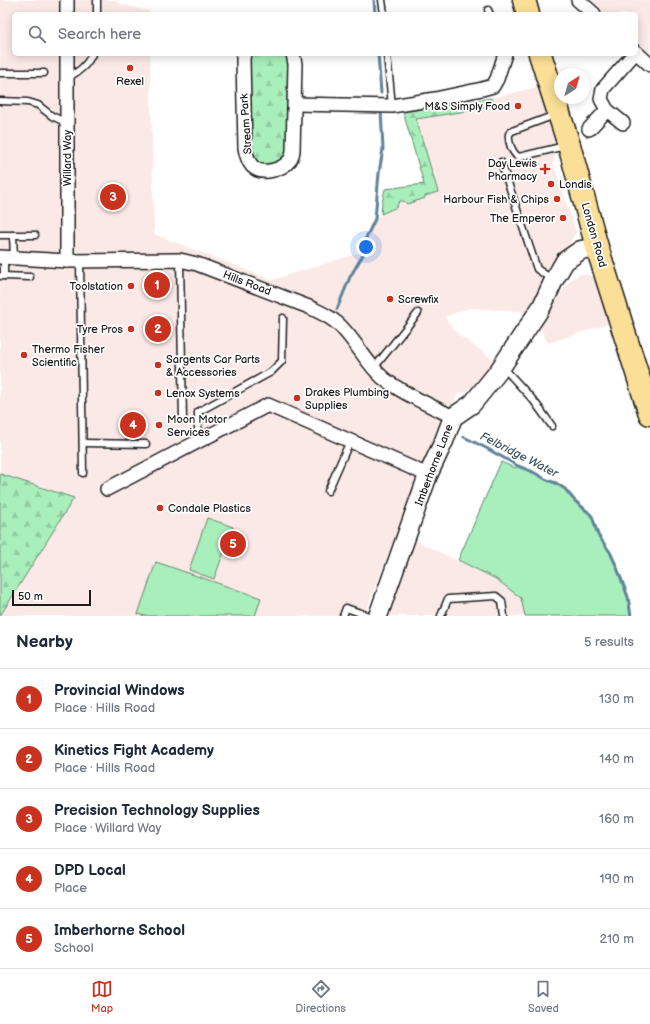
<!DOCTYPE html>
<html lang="en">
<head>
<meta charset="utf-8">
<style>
	:root { --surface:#fff; --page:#f2f2f3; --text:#1f2937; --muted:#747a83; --line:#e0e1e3; --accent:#c8321e }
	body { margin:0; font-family:"Balsamiq Sans",sans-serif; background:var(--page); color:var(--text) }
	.compass { position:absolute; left:554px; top:68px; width:36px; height:36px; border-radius:50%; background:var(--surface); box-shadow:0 2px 10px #0003; rotate:37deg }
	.scale { position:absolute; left:12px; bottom:10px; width:79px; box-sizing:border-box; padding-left:4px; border:2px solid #1c1c1c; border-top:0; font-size:11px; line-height:14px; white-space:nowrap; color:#1c1c1c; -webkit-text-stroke:3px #fff; paint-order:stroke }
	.you { position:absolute; left:366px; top:247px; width:14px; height:14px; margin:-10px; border:3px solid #fff; border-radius:50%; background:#1a73e8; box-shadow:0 0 0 6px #1a73e833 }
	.badge { display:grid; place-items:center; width:26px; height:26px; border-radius:50%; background:var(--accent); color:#fff; font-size:13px; font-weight:700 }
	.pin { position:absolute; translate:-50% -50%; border:2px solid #fff; box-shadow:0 1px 4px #0006 }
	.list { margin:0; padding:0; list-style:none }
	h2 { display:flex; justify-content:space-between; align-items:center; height:52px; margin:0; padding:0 16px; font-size:17px }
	h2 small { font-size:13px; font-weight:400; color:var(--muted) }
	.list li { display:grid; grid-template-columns:26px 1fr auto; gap:12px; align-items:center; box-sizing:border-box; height:60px; padding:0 16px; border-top:1px solid var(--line) }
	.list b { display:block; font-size:15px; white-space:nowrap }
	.list p { margin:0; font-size:13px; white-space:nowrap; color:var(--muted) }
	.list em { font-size:13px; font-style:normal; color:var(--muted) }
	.icon { flex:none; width:22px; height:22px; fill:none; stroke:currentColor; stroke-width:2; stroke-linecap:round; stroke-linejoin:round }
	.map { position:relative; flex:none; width:650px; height:616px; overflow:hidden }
	.search { position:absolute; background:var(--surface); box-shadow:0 2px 10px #0003; left:12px; right:12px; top:12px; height:44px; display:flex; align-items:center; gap:10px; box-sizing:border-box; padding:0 14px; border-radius:6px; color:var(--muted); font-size:15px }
	.sheet { height:352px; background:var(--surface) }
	nav { display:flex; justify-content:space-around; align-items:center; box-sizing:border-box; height:56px; border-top:1px solid var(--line); background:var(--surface); font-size:11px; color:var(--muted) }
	nav a { display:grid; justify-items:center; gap:2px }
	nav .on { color:var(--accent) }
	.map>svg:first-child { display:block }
</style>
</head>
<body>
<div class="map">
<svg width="650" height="616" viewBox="0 0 650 616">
	<defs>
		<pattern id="forest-firs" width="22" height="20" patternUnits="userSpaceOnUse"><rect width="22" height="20" fill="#a9efbc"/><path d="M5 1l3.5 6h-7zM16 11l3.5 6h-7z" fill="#91cca1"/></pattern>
	</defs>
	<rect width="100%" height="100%" fill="#fff"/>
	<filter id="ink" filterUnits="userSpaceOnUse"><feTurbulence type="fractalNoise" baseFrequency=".025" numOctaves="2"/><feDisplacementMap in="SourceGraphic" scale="8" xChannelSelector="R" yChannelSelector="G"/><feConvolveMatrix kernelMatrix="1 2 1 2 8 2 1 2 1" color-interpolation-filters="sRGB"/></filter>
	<g filter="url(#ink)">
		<g fill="#fbe9e7">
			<polygon points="0,0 117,0 117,3 149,11 149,14 14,14 14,54 150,54 154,234 272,280 359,253 372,219 397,207 397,203 400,201 404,201 407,204 438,192 416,119 473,110 493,104 492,98 541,86 558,145 553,163 576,232 530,312 469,308 444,317 459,335 494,360 472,390 458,394 442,423 380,574 364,616 0,616 74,498 0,474"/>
			<polygon points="588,0 650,0 650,53 636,40 636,14 605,14"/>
			<polygon points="580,274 589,275 597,280 611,323 548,343 538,324 571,279"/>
			<polygon points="414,540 496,579 522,598 525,616 389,616"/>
		</g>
		<g fill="url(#forest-firs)" stroke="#62866c">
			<path d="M248,54H289L290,151L278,165C264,166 257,167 249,154Z"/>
			<polygon points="491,98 493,104 473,110 416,119 438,192 425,196 425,198 407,204 404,201 400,201 398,203 397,207 381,214 382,202 385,189 424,184 403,112"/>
			<polygon points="0,474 74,498 0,616"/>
		</g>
		<g fill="#a9efbc" stroke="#62866c">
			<polygon points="501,462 515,468 518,466 533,472 565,489 575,501 592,516 598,535 610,552 622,581 628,597 631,616 525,616 521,598 496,579 458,560"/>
			<polygon points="207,518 233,527 214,579 189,570"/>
			<polygon points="156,562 261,598 255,616 145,616 138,614"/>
		</g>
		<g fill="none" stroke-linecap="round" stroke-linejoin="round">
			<g stroke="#608399" stroke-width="3">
				<polyline points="374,0 375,14"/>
				<polyline points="378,54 381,93"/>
				<polyline points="337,309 350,277 364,253 365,240 375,219 379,173 383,149 381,110"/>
				<polyline points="464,437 486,448 518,466 533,472 547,480 556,483 565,489 575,501 588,512 592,516 598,535 610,552 616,565 628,597 631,616"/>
			</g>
			<g stroke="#1c1c1c" stroke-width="9">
				<g id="lane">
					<polyline points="97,0 97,14"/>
					<polyline points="382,0 384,14"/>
					<polyline points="488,10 490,14"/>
					<polyline points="387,54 392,106"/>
					<polyline points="0,73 44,73"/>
					<path d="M67,78C78,72 87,66 92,54"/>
					<polyline points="0,101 28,102 38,105 52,116 67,123"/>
					<path d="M555,115L512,131L509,134C508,141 512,154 519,157L565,146"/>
					<polyline points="501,162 537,269 553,280"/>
					<polyline points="0,235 13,235"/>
					<polyline points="14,258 13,235 35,235"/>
					<polyline points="180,260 183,420"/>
					<polyline points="80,261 83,473"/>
					<polyline points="1,276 4,276 4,257"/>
					<polyline points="4,276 30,277"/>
					<polyline points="503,367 534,401 552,426"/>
					<polyline points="374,368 418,313"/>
					<polyline points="198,442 198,412 271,372 282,361 283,318"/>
					<polyline points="83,443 146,444"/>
					<polyline points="328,491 350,441"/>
					<polyline points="343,616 346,608 369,616"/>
					<polyline points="441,616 448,599 496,596 502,601 504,616"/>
				</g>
			</g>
			<g stroke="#1c1c1c" stroke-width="16">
				<g id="street">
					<polyline points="67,0 67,14"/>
					<polyline points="578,0 594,14"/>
					<polyline points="636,52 650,65"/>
					<polyline points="67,54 67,261"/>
					<path d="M244,54L243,59L245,148C246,154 248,161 252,166C262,176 282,170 290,160C292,158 292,155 293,151L295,64L293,54"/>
					<polyline points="295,104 392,106 435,99 482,89 493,86 497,79 505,54"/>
					<polyline points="623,123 607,110 601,99 603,89 634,54"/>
					<polyline points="589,129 607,110"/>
					<path d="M0,257L67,261L180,260L197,264L309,307C322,313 335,319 344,330C358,345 368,365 383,378C403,394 430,405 453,417"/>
					<polyline points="107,489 268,405 428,475"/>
				</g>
			</g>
			<g stroke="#1c1c1c" stroke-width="21">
				<polyline id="secondary" points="378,616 428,475 444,441 453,417 472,404 498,372 542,306 554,280 565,261 581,250 597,247"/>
			</g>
			<g stroke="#1c1c1c" stroke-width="25">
				<g id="highway">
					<polyline points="524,0 528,14"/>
					<polyline points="540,54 569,145 597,247 650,414"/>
				</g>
			</g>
			<use href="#lane" stroke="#fff" stroke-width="6"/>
			<use href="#street" stroke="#fff" stroke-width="13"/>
			<use href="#secondary" stroke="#fff" stroke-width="18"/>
			<use href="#highway" stroke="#fbdf96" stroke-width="22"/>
		</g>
	</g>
	<g fill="#c8321e" stroke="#fff" stroke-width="1.5">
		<circle cx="130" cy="68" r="4"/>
		<circle cx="518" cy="106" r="4"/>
		<path d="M543 163h4v4h4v4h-4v4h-4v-4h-4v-4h4z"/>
		<circle cx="551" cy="184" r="4"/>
		<circle cx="557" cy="199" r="4"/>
		<circle cx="563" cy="218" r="4"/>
		<circle cx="131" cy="286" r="4"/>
		<circle cx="390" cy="299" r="4"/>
		<circle cx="131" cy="329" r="4"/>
		<circle cx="24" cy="355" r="4"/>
		<circle cx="158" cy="365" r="4"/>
		<circle cx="158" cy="393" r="4"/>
		<circle cx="297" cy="398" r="4"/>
		<circle cx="159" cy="425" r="4"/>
		<circle cx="160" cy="508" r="4"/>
	</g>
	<g text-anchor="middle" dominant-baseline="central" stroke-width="3.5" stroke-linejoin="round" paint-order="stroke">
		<g font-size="11" fill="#1c1c1c" stroke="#fff" text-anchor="start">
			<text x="130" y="81" text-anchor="middle">Rexel</text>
			<text x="510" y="106" text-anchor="end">M&amp;S Simply Food</text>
			<text x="537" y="163" text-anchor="end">Day Lewis<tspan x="537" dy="13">Pharmacy</tspan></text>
			<text x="559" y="184">Londis</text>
			<text x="549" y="199" text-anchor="end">Harbour Fish &amp; Chips</text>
			<text x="555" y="218" text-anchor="end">The Emperor</text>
			<text x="123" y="286" text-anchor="end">Toolstation</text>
			<text x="398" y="299">Screwfix</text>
			<text x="123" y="329" text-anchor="end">Tyre Pros</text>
			<text x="32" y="349">Thermo Fisher<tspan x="32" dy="13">Scientific</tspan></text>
			<text x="166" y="359">Sargents Car Parts<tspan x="166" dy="13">&amp; Accessories</tspan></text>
			<text x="305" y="392">Drakes Plumbing<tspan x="305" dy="13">Supplies</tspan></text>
			<text x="166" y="393">Lenox Systems</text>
			<text x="167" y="419">Moon Motor<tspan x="167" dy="13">Services</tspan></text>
			<text x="168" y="508">Condale Plastics</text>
		</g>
		<g font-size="11" fill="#1c1c1c" stroke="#fff">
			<text transform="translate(246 124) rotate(-94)">Stream Park</text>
			<text transform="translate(67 158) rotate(-90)">Willard Way</text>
			<text transform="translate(594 235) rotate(74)">London Road</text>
			<text transform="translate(247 283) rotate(21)">Hills Road</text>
			<text transform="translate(434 465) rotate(-69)">Imberhorne Lane</text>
		</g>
		<g font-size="12" font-style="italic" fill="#445865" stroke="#fff">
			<text transform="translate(519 455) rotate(27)">Felbridge Water</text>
		</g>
	</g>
</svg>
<svg class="compass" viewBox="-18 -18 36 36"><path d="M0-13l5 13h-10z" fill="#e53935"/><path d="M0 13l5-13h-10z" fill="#747a83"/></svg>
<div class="scale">50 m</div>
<div class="you"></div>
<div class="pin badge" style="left:157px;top:285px">1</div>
<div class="pin badge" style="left:158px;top:329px">2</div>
<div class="pin badge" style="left:113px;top:197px">3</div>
<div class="pin badge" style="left:133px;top:425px">4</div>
<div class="pin badge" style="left:233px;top:544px">5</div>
<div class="search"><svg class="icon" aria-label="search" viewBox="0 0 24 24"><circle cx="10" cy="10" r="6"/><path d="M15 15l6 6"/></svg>Search here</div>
</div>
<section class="sheet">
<h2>Nearby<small>5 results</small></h2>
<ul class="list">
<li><span class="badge">1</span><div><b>Provincial Windows</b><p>Place · Hills Road</p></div><em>130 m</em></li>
<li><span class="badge">2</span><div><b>Kinetics Fight Academy</b><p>Place · Hills Road</p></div><em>140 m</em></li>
<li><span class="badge">3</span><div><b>Precision Technology Supplies</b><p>Place · Willard Way</p></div><em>160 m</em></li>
<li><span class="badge">4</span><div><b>DPD Local</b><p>Place</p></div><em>190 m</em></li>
<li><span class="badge">5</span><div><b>Imberhorne School</b><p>School</p></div><em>210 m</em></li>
</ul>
</section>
<nav>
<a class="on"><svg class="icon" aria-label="map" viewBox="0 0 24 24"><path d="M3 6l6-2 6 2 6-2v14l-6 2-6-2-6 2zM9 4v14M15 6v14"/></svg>Map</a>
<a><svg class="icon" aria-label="directions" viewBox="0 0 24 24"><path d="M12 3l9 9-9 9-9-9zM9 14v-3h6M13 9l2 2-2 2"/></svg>Directions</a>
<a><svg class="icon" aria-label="saved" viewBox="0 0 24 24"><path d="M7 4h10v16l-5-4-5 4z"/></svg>Saved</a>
</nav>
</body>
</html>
